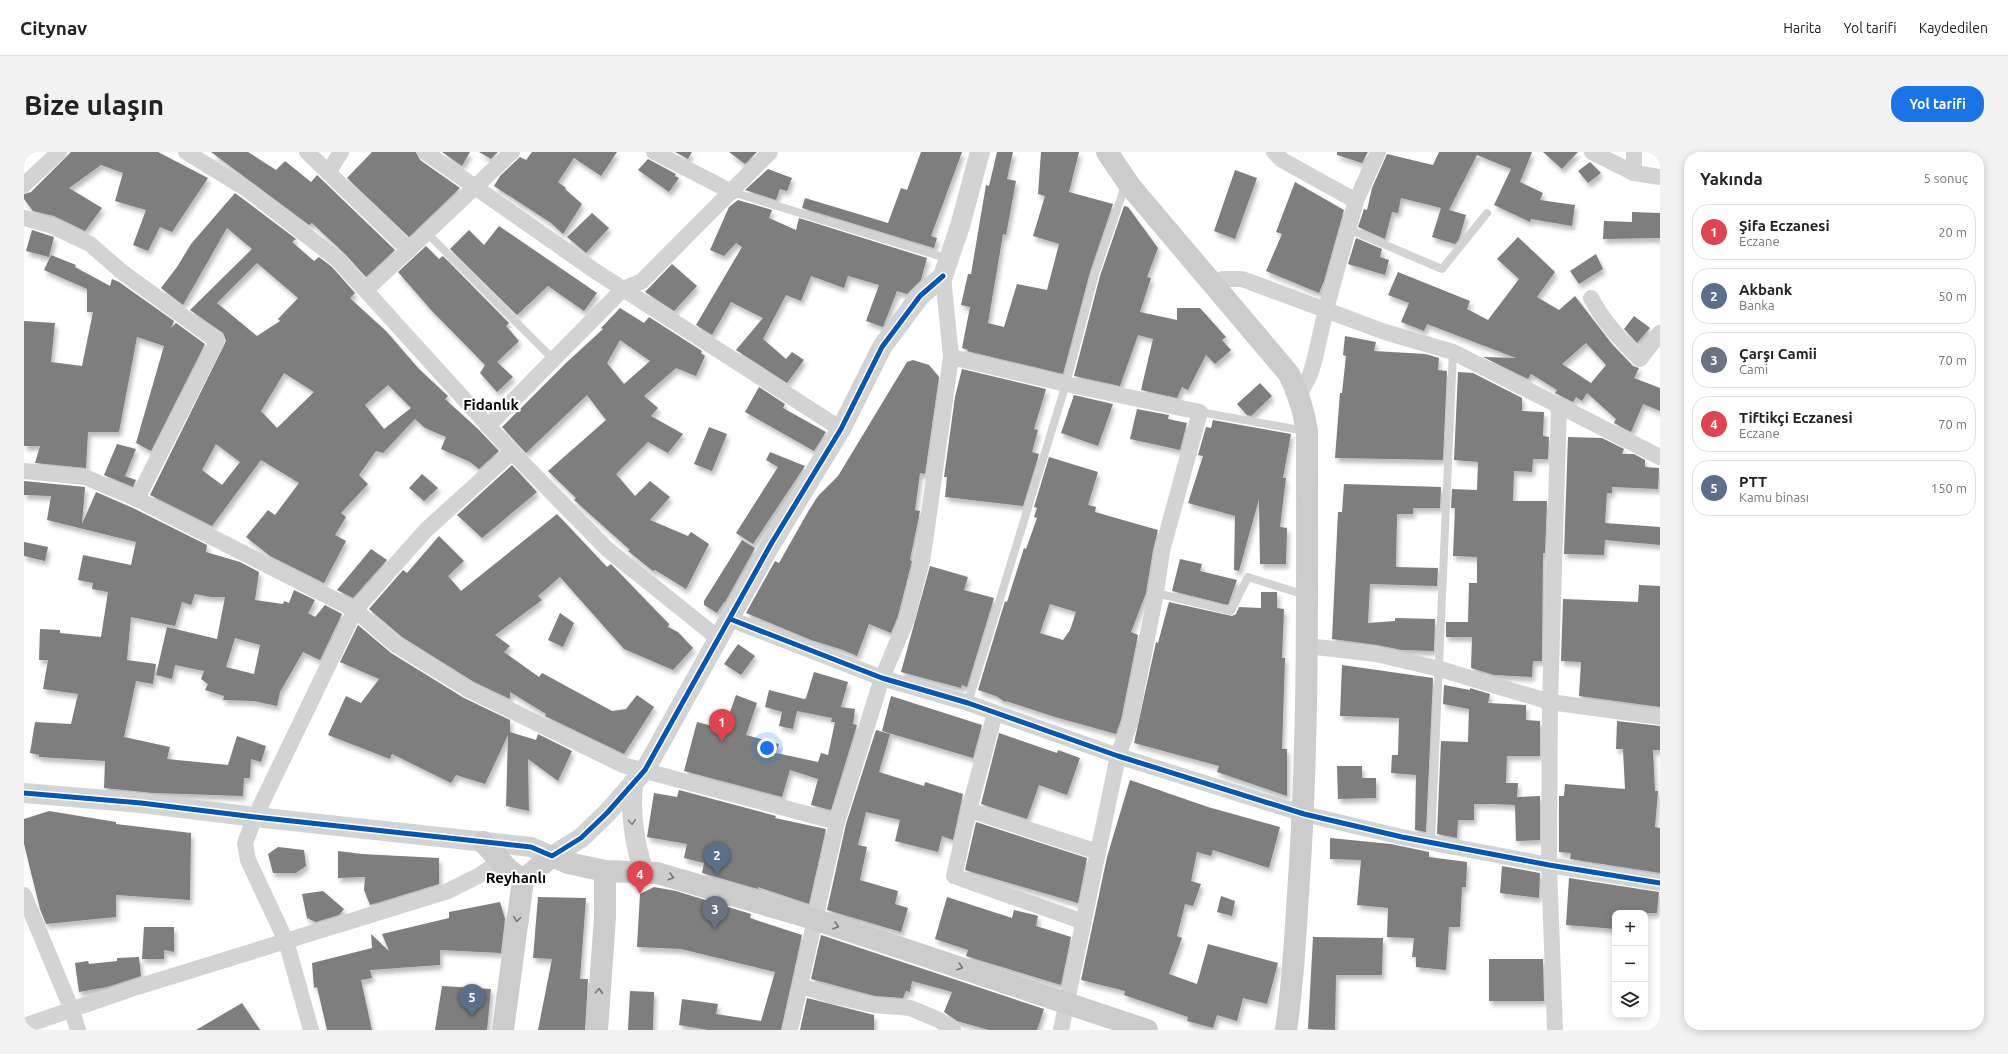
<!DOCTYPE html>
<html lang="tr">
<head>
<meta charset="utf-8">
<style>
	:root { --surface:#fff; --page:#f2f2f2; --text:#222; --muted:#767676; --line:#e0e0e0; --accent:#1a73e8 }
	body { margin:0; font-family:Ubuntu,sans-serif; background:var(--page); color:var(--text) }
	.controls { position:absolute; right:12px; bottom:12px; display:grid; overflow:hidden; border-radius:8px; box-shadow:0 2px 10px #0003 }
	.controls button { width:36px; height:36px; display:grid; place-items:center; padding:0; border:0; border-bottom:1px solid var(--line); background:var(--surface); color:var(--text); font:20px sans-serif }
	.you { position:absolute; left:743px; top:596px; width:14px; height:14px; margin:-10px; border:3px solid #fff; border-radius:50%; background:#1a73e8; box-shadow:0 0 0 6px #1a73e833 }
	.badge { display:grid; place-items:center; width:26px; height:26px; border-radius:50%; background:var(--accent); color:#fff; font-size:13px; font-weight:700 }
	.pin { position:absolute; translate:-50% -33px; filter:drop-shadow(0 1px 2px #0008) }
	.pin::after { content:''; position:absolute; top:21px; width:14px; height:12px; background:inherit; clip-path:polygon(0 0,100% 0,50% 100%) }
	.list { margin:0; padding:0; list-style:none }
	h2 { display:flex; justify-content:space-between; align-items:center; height:52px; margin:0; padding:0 16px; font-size:17px }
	h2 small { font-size:13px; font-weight:400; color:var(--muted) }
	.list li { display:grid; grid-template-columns:26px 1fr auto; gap:12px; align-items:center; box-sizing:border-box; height:56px; margin:0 8px 8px; padding:0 8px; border:1px solid var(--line); border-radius:16px }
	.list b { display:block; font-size:15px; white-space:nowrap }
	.list p { margin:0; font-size:13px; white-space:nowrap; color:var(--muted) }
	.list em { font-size:13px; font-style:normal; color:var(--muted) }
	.icon { flex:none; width:22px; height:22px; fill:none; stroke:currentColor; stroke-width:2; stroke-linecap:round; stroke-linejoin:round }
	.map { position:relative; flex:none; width:1636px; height:878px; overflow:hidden; border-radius:16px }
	header { display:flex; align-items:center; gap:24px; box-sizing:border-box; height:56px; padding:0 20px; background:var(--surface); border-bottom:1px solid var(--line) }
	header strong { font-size:19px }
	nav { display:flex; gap:22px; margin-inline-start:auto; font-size:14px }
	.intro { display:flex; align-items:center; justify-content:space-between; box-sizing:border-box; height:96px; padding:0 24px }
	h1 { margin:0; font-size:28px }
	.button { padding:10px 18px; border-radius:16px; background:var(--accent); color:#fff; font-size:14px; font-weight:700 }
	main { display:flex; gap:24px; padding:0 24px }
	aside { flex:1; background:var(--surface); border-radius:16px; box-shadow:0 2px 10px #0003 }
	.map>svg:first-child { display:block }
</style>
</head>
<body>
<header>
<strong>Citynav</strong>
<nav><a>Harita</a><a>Yol tarifi</a><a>Kaydedilen</a></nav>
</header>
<div class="intro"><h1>Bize ulaşın</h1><a class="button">Yol tarifi</a></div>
<main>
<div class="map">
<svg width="1636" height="878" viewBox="0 0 1636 878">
	<defs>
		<filter id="shadow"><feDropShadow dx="2.5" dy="4.5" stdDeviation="2" flood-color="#0004"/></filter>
	</defs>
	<rect width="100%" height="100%" fill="#fff"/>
	<g fill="#7e7e7e" fill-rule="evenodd" filter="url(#shadow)">
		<polygon points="47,0 134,0 184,26 148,80 136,75 124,99 109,93 122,58 91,49 99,21 77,13 45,36 78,56 61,79 30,64 9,59 0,47 0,42 7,40"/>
		<polygon points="187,0 224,0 252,18 261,9 287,30 293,23 371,98 342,125 321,102 288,71 285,73"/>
		<polygon points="348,0 392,0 396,8 436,36 385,85 323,26"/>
		<polygon points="418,0 446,0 438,14"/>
		<polygon points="455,0 474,0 467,7"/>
		<polygon points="508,0 593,0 577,24 550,6 534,30 542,36 541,37 558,52 539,82 527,71 470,34 476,24 496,5 502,8"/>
		<polygon points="651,0 668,0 664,7"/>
		<polygon points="705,0 733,0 721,12"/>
		<polygon points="897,0 938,0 907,84 913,86 910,96 778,56 781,46 864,71 877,36 883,38"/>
		<polygon points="973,0 989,0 983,27 992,29 982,83 979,82 964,171 980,175 993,132 1023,138 1035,92 1009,84 1021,44 1014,42 1017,0 1055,0 1045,40 1089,52 1066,120 1039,222 943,199 944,198 938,196 946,155 937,153 944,122 947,122 962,33 965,34"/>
		<polygon points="1313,0 1344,0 1338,11 1313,3"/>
		<polygon points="1415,0 1508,0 1496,30 1519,41 1516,48 1551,53 1548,74 1507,67 1506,70 1470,53 1487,17 1453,3 1425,58 1422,57 1442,63 1435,87 1431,92 1408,85 1417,56 1377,46 1374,61 1368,60 1361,87 1334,75 1340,57 1343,58 1348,36 1363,2 1409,13"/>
		<polygon points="1519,0 1554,0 1538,17"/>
		<polygon points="624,7 652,22 651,24 655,26 645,40 614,18"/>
		<polygon points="1566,10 1577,21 1564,31 1554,19"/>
		<polygon points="744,17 768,26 763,39 756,37 752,48 721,38"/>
		<polygon points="1211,18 1233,26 1211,87 1190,79"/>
		<polygon points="1271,30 1320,58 1300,129 1295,141 1242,119 1258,82 1252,80"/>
		<path d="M211,41L272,87L268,90L290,109L295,105L308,115L331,141L326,146L328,148L362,179L395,217L424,244L421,247L454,277L475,299L455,317L446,310L417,297L422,285L401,276L391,267L359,301L352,299L335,323L344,332L317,361L322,365L311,383L322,389L300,431L246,404L222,385L244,358L251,363L275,331L237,308L188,374L126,343L202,189L199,181L166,158L228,97L203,76L159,153L137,136L153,115L167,92ZM233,111L274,146L254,167L256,169L233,184L193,151ZM260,221L290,240L253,276L237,259ZM364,233L387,256L360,277L341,253ZM192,292L216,310L198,333L178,318Z"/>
		<polygon points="714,48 748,58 745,66 772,78 775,66 903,106 897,128 883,142 873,139 859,175 842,169 855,133 824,124 820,136 787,124 777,149 762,143 739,187 762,207 768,200 780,208 763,231 712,198 739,166 707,150 688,183 672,173 718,95 712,91 700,104 686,98 705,55"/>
		<polygon points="1100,54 1104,55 1134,96 1123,125 1127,126 1116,160 1153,168 1153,156 1176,156 1202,185 1198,188 1207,198 1191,212 1182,203 1164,238 1158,235 1153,246 1117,238 1129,187 1114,183 1096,234 1050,224 1076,124"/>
		<polygon points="1608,60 1636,61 1636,86 1579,87 1580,69 1608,70"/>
		<polygon points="568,61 585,76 562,101 543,85"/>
		<polygon points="475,74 573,141 560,159 524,134 493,163 426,97 445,78 460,93"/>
		<polygon points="8,78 30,85 25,105 2,99"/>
		<path d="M1494,85L1531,120L1513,145L1535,158L1551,144L1588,192L1609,214L1615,216L1610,226L1636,236V259L1619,252L1607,280L1590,271L1592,267L1563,241L1558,249L1552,245L1549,250L1531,241L1533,238L1507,222L1504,227L1459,205L1492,206L1403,172L1400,179L1377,170L1385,151L1364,143L1374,120L1446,149L1443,157L1464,168L1495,127L1473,107ZM1562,191L1582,213L1567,231L1538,212Z"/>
		<polygon points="1332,86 1358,97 1356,105 1365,108 1361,123 1324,112"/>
		<polygon points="402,94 415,107 419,104 485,171 482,174 495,189 473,210 489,225 473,240 456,221 461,213 408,159 374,120"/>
		<polygon points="1572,102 1579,117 1555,132 1546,119"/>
		<polygon points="27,103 52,113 51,115 86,134 88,127 95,130 150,169 147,176 152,171 181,192 127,299 112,291 140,194 113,185 95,280 64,280 62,316 11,311 16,294 0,294 0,169 31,171 27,210 58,214 69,160 63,160 63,137 20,118"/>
		<polygon points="648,112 673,134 650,159 621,140"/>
		<path d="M596,156L620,171L625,165L678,199L677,201L681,204L672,224L652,216L620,244L634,256L627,264L659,282L644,301L624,290L592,322L611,344L626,329L646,345L626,368L664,384L667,380L685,392L662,437L631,418L629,419L604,399L606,398L550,348L552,346L524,319L582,268L563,243L502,301L478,275L542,211L579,177L577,176ZM596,188L626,209L600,232L583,211Z"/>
		<polygon points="1610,164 1626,176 1613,191 1600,177"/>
		<polygon points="1321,184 1352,190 1350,199 1402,202 1415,206 1414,218 1423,219 1419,308 1311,306 1316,241 1318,241 1322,204 1319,203"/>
		<polygon points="889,208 905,213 915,225 901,322 896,321 891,358 896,359 886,408 888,409 874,464 867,481 845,472 833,504 819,498 787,488 722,461 751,409 755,411 785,358 794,344 814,324 883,210"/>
		<polygon points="938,217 1022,237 1010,277 1014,278 1008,300 1015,302 999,354 921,345 923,325 920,325 931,245"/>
		<polygon points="1434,220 1449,221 1498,246 1498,259 1520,260 1519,284 1525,285 1524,307 1509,307 1508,320 1490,319 1489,349 1523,349 1521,401 1519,401 1518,509 1509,509 1508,525 1470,523 1447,516 1448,485 1422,485 1422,470 1444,470 1445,431 1453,431 1453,405 1429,404 1431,356 1427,356 1428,337 1453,338 1454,310 1430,308"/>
		<polygon points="1236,231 1248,244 1227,264 1223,263 1213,252"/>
		<polygon points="735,235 761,252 759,256 802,280 790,299 721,260"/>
		<polygon points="1050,243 1089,252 1074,294 1037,281"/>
		<polygon points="1113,257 1145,263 1144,267 1163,271 1156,298 1106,287"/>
		<polygon points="1189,268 1267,282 1259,326 1262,326 1256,375 1263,376 1262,412 1236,412 1235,347 1215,419 1210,418 1211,364 1164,351 1179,304 1174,303 1182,275 1187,276"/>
		<polygon points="685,275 703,282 688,319 670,312"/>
		<polygon points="1544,285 1578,286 1600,297 1598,302 1610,302 1621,308 1621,315 1635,316 1634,337 1588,335 1588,341 1583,341 1581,371 1636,375 1636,393 1581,388 1580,403 1540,402"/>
		<polygon points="93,292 112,297 101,324 112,328 109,335 80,323"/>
		<polygon points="746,300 781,314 729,392 712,381 754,315 742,308"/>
		<path d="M1025,305L1074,320L1064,353L1072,355L1071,360L1134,378L1129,398L1122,441L1107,480L1114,483L1097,568L1092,582L1031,565L982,549L981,550L972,544L954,538L981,449L983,450L1000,396L1002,397L1013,366L1010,365L1013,356L1010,355ZM1026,452L1052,460L1046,478L1039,488L1016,481Z"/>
		<polygon points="488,313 513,340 458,386 433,363"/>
		<polygon points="398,322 414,336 400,349 385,336"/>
		<path d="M0,329L61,335L58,372L72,340L109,356L183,393L182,400L216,410L235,420L231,448L259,452L260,449L265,451L270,438L291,448L284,461L291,465L301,453L318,462L296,508L279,500L256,540L253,554L230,549L199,548L200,544L181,538L184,532L177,527L180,519L151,513L148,527L132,523L143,475L193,487L201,445H187L171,442L167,453L158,450L151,474L107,465L103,508L132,512L129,532L112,529L100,585L146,595L143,607L204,613L213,584L242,594L237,610L227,607L226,626H220L219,644L129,641L80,636L81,609L15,605V603L6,601L11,570L47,572L54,542L19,537L24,508H15L16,477L36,478V481L77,485L84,440L68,437L69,431L54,428L59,403L107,413L112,390L23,368L27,344L0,343ZM211,486L236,493L230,522L202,515Z"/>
		<polygon points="1320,332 1417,335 1416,356 1389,356 1389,362 1373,362 1372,415 1414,416 1413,434 1346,432 1344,471 1371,469 1371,466 1411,467 1410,499 1378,498 1353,493 1308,487 1314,360 1318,360"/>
		<polygon points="533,362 583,415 587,412 645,472 644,475 654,480 669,496 649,518 600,497 536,425 514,444 518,448 471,483 486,494 480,500 515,525 518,521 588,559 602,557 613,543 630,555 600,602 521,564 522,562 486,540 486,547 450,530 378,485 345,457 379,418 383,421 415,384 440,409 424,424 437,439"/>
		<polygon points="718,388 731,396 701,450 700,450 693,461 680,453 680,449"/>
		<polygon points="0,390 24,395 21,409 0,404"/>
		<polygon points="347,397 363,408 329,446 313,438"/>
		<polygon points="1156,407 1178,412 1176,419 1213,428 1204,453 1148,439"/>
		<polygon points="906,414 944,425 940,438 970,446 943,535 938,533 937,536 877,520"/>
		<polygon points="1615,433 1636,434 1636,555 1555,544 1557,510 1537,509 1539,447 1614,450"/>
		<polygon points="1237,440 1253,440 1253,456 1260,457 1258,506 1261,506 1258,597 1263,597 1263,644 1193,620 1195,614 1110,591 1132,490 1134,491 1145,450 1208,464 1212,462 1215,455 1237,456"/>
		<polygon points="536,461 550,471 539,495 524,488"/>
		<polygon points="334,473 367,501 440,546 486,568 486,580 512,588 514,582 548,599 534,629 504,607 505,659 482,654 484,583 461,632 432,623 427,631 368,602 366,607 304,583 322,544 337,551 355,527 316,510"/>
		<polygon points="714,492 731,504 717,523 700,512"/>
		<polygon points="1318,513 1409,526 1402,680 1391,678 1392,623 1367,621 1368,603 1374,603 1375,566 1316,564"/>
		<polygon points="790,520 824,530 817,555 831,557 829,572 833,573 807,658 787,653 794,627 766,618 758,645 660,619 673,570 700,577 712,543 733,551 722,583 755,592 752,601 794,610 797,601 804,603 811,570 807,570 808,566 773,559 769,577 755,574 758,560 741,555 745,538 780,547 782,546"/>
		<polygon points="1420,533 1446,538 1446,536 1466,542 1464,551 1502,553 1502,568 1516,569 1516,604 1483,604 1482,631 1494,631 1493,645 1516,644 1516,688 1492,689 1491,653 1468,652 1450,652 1450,668 1434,668 1433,686 1413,682 1417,589 1444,590 1445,557 1419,552"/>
		<polygon points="867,544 958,573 949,606 858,579"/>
		<polygon points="1593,569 1636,574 1636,598 1629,598 1631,639 1634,639 1631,675 1636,676 1636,721 1546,707 1547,701 1535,700 1535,644 1540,644 1541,632 1601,637 1599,597 1592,597"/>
		<polygon points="852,578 866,582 855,620 900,634 901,630 939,642 929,688 918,684 914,700 871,689 876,668 842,660 834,693 843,695 836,728 874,739 871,752 884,756 877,780 803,758 822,672"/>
		<polygon points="975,581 1033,601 1034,598 1056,606 1043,643 1015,633 1003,667 957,652"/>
		<polygon points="1313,614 1338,614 1338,626 1352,626 1352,646 1314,647"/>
		<polygon points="1106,628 1184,655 1256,675 1245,716 1189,698 1187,704 1173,700 1167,729 1177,732 1169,754 1161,752 1153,784 1158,786 1145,822 1173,832 1184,792 1254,811 1243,852 1219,846 1213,869 1193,863 1189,876 1163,869 1164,865 1100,843 1101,839 1057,828 1083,705"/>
		<polygon points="655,638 752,664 751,666 802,677 785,752 734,735 734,737 678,721 680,711 660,706 663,692 623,685 630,641 653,645"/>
		<polygon points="25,659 92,670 92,672 167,681 166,748 92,743 92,765 22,772 16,757 0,692 0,667"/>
		<polygon points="952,670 1063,706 1054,751 941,718"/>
		<polygon points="1306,686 1367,692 1405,700 1405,705 1443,710 1442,735 1438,735 1436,775 1425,775 1422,818 1392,815 1392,805 1388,805 1390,786 1363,785 1364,756 1333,753 1337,708 1306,707"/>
		<polygon points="254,695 280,698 282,714 272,721 249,721 244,702"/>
		<polygon points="314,699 338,702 415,706 415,732 346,753 340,738 341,725 314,726"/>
		<polygon points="1478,714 1516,721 1515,746 1476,741"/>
		<polygon points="1545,726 1635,740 1633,761 1591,761 1591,777 1542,773"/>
		<polygon points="630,735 652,739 727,762 726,766 778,783 757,878 684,878 655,873 658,847 694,852 692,862 737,869 751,820 657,797 613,795 616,742"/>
		<polygon points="299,739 320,757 315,763 292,770 283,766 278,742"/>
		<polygon points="1197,744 1211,749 1208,764 1193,760"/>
		<polygon points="514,745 562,746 556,827 564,827 561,878 514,878 528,807 509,806"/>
		<polygon points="923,745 988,766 990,758 1011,763 1014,764 1012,774 1047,785 1037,833 942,804 944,798 911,787"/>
		<polygon points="476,750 481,767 477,801 416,798 416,813 346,818 348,826 337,828 348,878 303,878 293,835 290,836 288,811 348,796 347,782 365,799 358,782 425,766 425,760"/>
		<polygon points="120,775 150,775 150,800 140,798 140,807 118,807"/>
		<polygon points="797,783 1020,857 1013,878 965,878 933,869 920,860 928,840 888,829 886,840 882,839 879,846 851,844 787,827"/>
		<polygon points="1289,785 1359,786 1358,823 1312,823 1311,878 1284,877"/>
		<polygon points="115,805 117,824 83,835 55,840 51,811 64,809 65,812 93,809 93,806"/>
		<polygon points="1465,807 1519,807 1520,849 1465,849"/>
		<polygon points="418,834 467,837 463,878 411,878"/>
		<polygon points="606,839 630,840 629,878 604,878"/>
		<polygon points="783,846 850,863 850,878 776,878"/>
		<polygon points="218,851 236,878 172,878"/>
	</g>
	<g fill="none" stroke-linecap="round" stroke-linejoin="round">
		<g stroke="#d3d3d3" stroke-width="8">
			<polyline points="708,40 925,107"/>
			<polyline points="1324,77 1418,117 1463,61"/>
			<polyline points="403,81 530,208"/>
			<polyline points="1176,260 1281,279"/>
			<polyline points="1132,441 1207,459 1224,425 1281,443"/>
			<polyline points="944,551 1042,232 1071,122 1100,37 1105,35"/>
			<polyline points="1407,690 1429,200"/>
		</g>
		<g stroke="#d3d3d3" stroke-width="16">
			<polyline points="162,0 224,38 314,108 488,300 583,397 694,486"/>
			<polyline points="283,0 385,98"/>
			<polyline points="401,0 571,119 817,277"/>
			<polyline points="630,0 708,40"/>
			<polyline points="1250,0 1258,8 1332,49"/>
			<polyline points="1568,0 1610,21 1636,25"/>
			<polyline points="1610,0 1610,21"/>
			<polyline points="305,19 317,0"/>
			<polyline points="0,33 35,0"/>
			<polyline points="0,66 26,73 66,92 98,120 193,189 113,347"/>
			<polyline points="1188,130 1199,127 1218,127 1361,180 1429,200 1636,305"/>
			<polyline points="342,138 488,0"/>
			<path d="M1567,146C1580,170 1596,188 1616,207L1636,181"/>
			<polyline points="927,205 1042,232 1176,260 1138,399 1132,441 1106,571 1094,604 1037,878"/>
			<polyline points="1275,243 1286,223 1291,206 1302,157 1332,49 1354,0"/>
			<polyline points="464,274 599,137 618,129 746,0"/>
			<polyline points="0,319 61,325 113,347 331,458 372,493 445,538 599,613 813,670"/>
			<polyline points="706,467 858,526 944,551 1094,604 1280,662 1378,685 1525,713 1636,731"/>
			<polyline points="1283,494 1352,502 1416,517 1526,550 1636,565"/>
			<polyline points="971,561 945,658 930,724 1060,770"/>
			<polyline points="945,658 1074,700"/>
			<polyline points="0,743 47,856 54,878"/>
			<polyline points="777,834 805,843 850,853 886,856 915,868 929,878"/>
			<polyline points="0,874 113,835 424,739 454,724 476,709"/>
			<polyline points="287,878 262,789 224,708 221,691 231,665 331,458 402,378 488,300"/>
			<polyline points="766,878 813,670 858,526 883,467 899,404 927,205 919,124"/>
			<polyline points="1531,878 1525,713 1526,550 1535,255"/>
		</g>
		<g stroke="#d3d3d3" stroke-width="20">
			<path d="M609,631C606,663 610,691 620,720"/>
			<polyline points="0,641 117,651 231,665 480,692 507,695 528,704 557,686 583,661 621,618 747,392 817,277 858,195 896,144 919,124 936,74 956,0"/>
		</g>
		<g stroke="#ccc" stroke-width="22">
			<path d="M1083,0L1106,34L1265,222C1274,241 1280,258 1283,279C1283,433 1285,588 1274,742C1271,788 1269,833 1262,878"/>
			<polyline points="459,690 485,718 499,728"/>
			<polyline points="479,878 499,728 528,704 544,711 581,719 633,721 790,767 1123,878"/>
			<polyline points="573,878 581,765 581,719"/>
		</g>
		<g stroke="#fff" stroke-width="8">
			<g id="cycleway">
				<polyline points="706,467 858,526 944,551 1094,604 1280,662 1378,685 1525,713 1636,731"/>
				<polyline points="0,641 117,651 231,665 480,692 507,695 528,704 557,686 583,661 621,618 747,392 817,277 858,195 896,144 919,124"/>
			</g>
		</g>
		<use href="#cycleway" stroke="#0057b8" stroke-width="5"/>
	</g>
	<defs><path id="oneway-chevron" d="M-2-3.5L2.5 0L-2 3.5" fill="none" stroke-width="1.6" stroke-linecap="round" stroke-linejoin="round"/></defs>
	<use stroke="#808080" href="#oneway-chevron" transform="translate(608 670) rotate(85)"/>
	<g stroke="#757575">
		<use href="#oneway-chevron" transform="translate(647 725) rotate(16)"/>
		<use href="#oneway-chevron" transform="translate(493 767) rotate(98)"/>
		<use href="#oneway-chevron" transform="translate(812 774) rotate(18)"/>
		<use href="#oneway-chevron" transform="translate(936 815) rotate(18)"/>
		<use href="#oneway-chevron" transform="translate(575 839) rotate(-86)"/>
	</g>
	<g text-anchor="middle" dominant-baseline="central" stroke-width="4" stroke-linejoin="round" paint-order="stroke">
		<g font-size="15" font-weight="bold" fill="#000" stroke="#fff">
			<text x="467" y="252">Fidanlık</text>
			<text x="492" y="725">Reyhanlı</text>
		</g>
	</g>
</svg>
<div class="controls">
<button>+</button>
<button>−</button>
<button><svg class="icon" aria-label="layers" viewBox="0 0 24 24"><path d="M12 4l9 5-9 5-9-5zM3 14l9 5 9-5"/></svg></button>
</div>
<div class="you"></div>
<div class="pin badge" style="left:698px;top:590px;background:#e0444e">1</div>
<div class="pin badge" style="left:693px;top:723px;background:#5c6f8a">2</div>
<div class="pin badge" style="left:691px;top:777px;background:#6b7280">3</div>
<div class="pin badge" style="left:616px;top:742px;background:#e0444e">4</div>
<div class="pin badge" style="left:448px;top:865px;background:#5c6f8a">5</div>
</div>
<aside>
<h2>Yakında<small>5 sonuç</small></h2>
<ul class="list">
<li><span class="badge" style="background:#e0444e">1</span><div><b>Şifa Eczanesi</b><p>Eczane</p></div><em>20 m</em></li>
<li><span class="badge" style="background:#5c6f8a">2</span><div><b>Akbank</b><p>Banka</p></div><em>50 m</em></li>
<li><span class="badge" style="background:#6b7280">3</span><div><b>Çarşı Camii</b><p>Cami</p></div><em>70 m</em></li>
<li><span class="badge" style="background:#e0444e">4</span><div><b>Tiftikçi Eczanesi</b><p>Eczane</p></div><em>70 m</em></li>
<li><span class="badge" style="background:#5c6f8a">5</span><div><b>PTT</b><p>Kamu binası</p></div><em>150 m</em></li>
</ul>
</aside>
</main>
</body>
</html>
